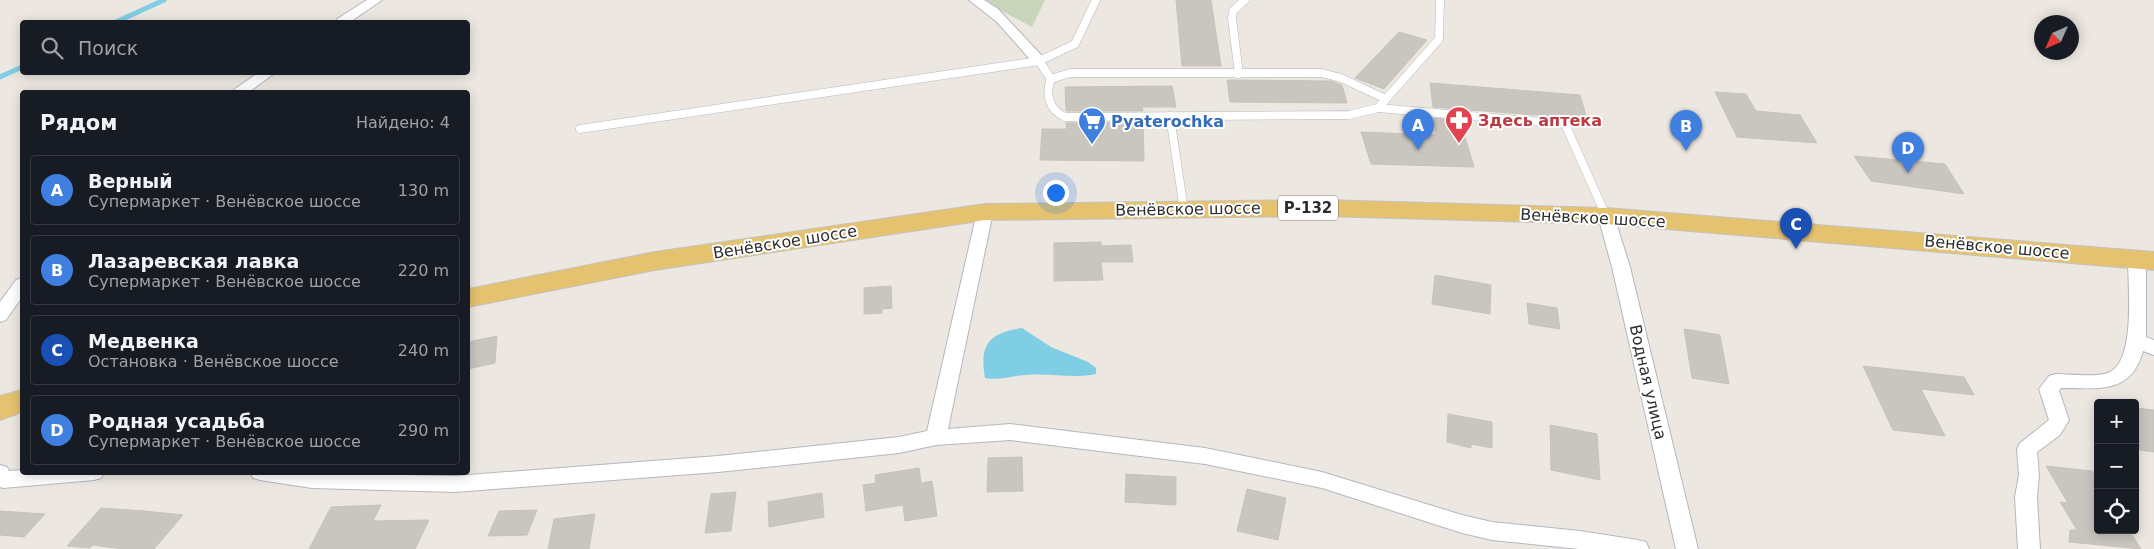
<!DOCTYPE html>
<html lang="ru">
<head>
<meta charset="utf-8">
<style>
	:root { --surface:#171b24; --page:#20242c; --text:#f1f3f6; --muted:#9ea1a6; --line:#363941; --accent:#8c9099 }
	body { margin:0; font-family:"DejaVu Sans",sans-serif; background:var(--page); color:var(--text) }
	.controls { position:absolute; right:15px; bottom:15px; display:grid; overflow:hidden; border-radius:5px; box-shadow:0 2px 12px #0003 }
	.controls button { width:45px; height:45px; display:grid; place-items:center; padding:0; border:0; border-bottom:1px solid var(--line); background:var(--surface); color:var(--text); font:25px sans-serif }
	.compass { position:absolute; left:2034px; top:15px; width:45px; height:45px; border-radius:50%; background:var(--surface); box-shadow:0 2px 12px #0003; rotate:225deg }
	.you { position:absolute; left:1055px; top:192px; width:18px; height:18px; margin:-12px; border:4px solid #fff; border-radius:50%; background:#1a73e8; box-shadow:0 0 0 8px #1a73e833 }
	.badge { display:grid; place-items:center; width:32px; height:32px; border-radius:50%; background:var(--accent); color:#fff; font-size:16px; font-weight:700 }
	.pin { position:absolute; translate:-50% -41px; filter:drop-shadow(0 1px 2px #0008) }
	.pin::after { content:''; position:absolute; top:26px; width:18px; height:15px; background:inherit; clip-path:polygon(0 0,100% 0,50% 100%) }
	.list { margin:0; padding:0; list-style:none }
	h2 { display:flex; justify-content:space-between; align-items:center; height:65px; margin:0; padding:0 20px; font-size:21px }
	h2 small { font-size:16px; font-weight:400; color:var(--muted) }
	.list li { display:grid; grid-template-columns:32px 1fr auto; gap:15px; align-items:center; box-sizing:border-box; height:70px; margin:0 10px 10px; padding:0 10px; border:1px solid var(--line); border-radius:5px }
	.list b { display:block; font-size:19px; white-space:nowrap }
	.list p { margin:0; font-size:16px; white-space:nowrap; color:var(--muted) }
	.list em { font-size:16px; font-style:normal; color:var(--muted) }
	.icon { flex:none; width:28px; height:28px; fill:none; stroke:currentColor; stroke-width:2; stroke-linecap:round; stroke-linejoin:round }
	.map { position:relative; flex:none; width:2154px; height:549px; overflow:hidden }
	.search { position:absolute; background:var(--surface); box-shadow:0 2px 12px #0003; left:20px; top:20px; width:450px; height:55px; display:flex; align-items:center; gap:12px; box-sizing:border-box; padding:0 18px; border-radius:5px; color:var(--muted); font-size:19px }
	.panel { position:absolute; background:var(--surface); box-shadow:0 2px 12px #0003; left:20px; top:90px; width:450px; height:385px; border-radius:5px }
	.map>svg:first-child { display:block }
</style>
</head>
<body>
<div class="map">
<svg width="2154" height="549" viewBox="0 0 2154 549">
	<rect width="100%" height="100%" fill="#ede7e1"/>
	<polygon fill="#c8d5ba" points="982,0 1045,0 1032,27"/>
	<path fill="#7fcee3" d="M1022,328L1051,347L1088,362L1096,368V374C1074,379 1051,373 1028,375C1013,375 1000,381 985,378C979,344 989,333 1022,328Z"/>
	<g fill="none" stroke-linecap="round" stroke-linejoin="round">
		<g stroke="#7fcee3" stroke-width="5">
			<polyline points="116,22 164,0"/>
			<polyline points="0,77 22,67"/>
		</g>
	</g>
	<g fill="#c9c5bf" stroke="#c8c2ba">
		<polygon points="1176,0 1211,0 1221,66 1182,66"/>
		<polygon points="1399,32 1427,40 1384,89 1355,78"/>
		<polygon points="1227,80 1331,81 1342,85 1347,103 1230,102"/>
		<polygon points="1430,83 1580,95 1587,119 1433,107"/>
		<polygon points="1172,86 1176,107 1142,107 1143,111 1066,111 1065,87"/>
		<polygon points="1715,92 1746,94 1756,111 1800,115 1817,143 1737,137"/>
		<polygon points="1434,118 1460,121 1474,167 1371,164 1361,132 1436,135"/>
		<polygon points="1143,122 1144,161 1040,160 1042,129 1067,129 1066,123"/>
		<polygon points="1854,156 1945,164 1964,194 1871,181"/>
		<polygon points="1101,242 1101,246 1131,245 1133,262 1101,262 1103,280 1054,281 1054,243"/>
		<polygon points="1435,275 1491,285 1490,314 1432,304"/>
		<polygon points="891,286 892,308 882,309 882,313 864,314 864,288"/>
		<polygon points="1527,303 1557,308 1560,329 1529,324"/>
		<polygon points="1684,329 1720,335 1729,384 1692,378"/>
		<polygon points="497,336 495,363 468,369 468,342"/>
		<polygon points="1863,366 1964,377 1974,395 1921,389 1945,436 1893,430"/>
		<polygon points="2135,408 2154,410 2154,452 2140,450 2135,443"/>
		<polygon points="1448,414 1492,422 1492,448 1471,444 1471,448 1447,442"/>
		<polygon points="1550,425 1597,434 1600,480 1551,470"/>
		<polygon points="1022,457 1023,491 987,492 988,458"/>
		<polygon points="2046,466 2092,471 2098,480 2098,530 2129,530 2141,549 2069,542 2070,530 2077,530 2060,502 2068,503"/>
		<polygon points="919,468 921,483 932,481 937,516 905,521 903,505 866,511 863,485 876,483 875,475"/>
		<polygon points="1126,474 1176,477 1176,505 1125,502"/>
		<polygon points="1247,489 1286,498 1278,540 1237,531"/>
		<polygon points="736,492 731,531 705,533 711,494"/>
		<polygon points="822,493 824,517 769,527 768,502"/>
		<polygon points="381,505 373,521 429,520 415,549 309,549 331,507"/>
		<polygon points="101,508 145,511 183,515 154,549 124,549 92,545 90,548 67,546"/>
		<polygon points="537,510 527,535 488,536 499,511"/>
		<polygon points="0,511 45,514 24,537 0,535"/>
		<polygon points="595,514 589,549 548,549 554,519"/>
	</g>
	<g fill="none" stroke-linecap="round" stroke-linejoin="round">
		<g stroke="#b4b7bf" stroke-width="9">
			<g id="lane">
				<polyline points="1440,0 1439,39 1378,108 1565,124 1606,216"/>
				<polyline points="1039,61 1051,79"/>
				<polyline points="1239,74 1232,18 1233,11 1245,0"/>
				<path d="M1378,108L1349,115L1065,117C1049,110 1045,94 1051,79L1070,73H1322L1341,78L1386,99"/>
				<polyline points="1170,116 1184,210"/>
				<polyline points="580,129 1039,61 1075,44 1096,0"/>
			</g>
		</g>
		<g stroke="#b4b7bf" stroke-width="2">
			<g id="street">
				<polygon points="367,0 382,0 350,22 336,22 337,19"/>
				<polygon points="969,0 984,0 998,9 1044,58 1046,61 1044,64 1034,64 997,22"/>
				<polygon points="259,72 276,72 249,92 233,92 235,89"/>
				<polygon points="985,207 991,208 993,212 948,429 1010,424 1205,448 1322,472 1462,515 1492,522 1580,531 1638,540 1646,542 1649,549 1579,549 1492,540 1462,533 1322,488 1205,464 1010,440 936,445 899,453 718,472 455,492 312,488 260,480 253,478 250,472 455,476 718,456 899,437 927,431 977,212 979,208"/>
				<polygon points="1606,211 1612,212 1614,216 1630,267 1698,549 1676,549 1612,267 1598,216 1600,212"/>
				<path d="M2137,253L2143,255L2146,259V337L2154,340V355L2143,351C2131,395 2098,388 2061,388L2059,391L2069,420L2060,435L2037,452L2039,475L2037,497L2040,549H2018L2015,497L2019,475L2017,449L2020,443L2049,420L2039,389L2049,376L2056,374C2070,374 2098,378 2110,372C2136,359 2128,285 2128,259L2131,255Z"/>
				<polygon points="22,278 22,297 6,320 0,322 0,302 16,280"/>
				<polygon points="0,465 7,467 9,471 22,470 22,472 104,472 101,478 94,480 3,488 0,487"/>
			</g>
		</g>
		<g stroke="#c4c4c4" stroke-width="2">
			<g id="primary">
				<polygon points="1323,200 1606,208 2154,252 2154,270 1606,224 1323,216 985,220 655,270 468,307 468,289 655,252 985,204"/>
				<polygon points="22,390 22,412 0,420 0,396"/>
			</g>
		</g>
		<use href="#lane" stroke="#fff" stroke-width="8"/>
		<use href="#street" fill="#fff" fill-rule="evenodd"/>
		<use href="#primary" fill="#e4c26f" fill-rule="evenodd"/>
	</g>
	<defs>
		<g id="pharmacy-pin" transform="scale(1.4375)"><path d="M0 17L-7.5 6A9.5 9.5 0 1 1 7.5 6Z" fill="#e0444e" stroke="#fff"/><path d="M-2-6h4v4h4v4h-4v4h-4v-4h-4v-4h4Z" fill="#fff"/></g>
		<g id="supermarket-pin" transform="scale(1.4375)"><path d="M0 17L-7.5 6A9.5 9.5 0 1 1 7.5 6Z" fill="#3f7fe0" stroke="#fff"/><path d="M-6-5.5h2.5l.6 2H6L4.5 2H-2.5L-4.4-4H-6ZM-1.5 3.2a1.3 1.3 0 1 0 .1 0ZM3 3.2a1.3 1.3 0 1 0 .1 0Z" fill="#fff"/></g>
	</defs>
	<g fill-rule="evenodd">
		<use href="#pharmacy-pin" x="1459" y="120"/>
		<use href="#supermarket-pin" x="1092" y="121"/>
	</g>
	<g text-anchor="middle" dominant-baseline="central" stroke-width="4" stroke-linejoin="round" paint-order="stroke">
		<rect fill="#fff" stroke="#6c6c6c" stroke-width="1" x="1278" y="195.5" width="60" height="25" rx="4"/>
		<g font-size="15" font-weight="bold" fill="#2d2d2d">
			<text x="1308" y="208">Р-132</text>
		</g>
		<g font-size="16" font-weight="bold" fill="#be3a42" stroke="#fff" text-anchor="start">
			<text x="1478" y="120">Здесь аптека</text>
		</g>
		<g font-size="16" font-weight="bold" fill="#366cbe" stroke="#fff" text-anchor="start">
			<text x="1111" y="121">Pyaterochka</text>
		</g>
		<g font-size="16" fill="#2d2d2d" stroke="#fff">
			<text transform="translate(1188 209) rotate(-1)">Венёвское шоссе</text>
			<text transform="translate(1593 218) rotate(3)">Венёвское шоссе</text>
			<text transform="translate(785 242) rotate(-9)">Венёвское шоссе</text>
			<text transform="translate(1997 247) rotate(5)">Венёвское шоссе</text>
			<text transform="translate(1648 382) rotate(77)">Водная улица</text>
		</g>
	</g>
</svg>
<div class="controls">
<button>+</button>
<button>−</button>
<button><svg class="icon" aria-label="locate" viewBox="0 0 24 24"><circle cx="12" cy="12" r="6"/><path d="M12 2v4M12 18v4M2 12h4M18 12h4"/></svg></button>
</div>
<svg class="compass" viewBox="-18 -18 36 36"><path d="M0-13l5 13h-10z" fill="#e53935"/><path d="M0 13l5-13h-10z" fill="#9ea1a6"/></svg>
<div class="you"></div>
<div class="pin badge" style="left:1418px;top:150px;background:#3f7fe0">A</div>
<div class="pin badge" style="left:1686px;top:151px;background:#3f7fe0">B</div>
<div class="pin badge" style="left:1796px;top:249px;background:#1a4fb4">C</div>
<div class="pin badge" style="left:1908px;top:173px;background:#3f7fe0">D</div>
<div class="search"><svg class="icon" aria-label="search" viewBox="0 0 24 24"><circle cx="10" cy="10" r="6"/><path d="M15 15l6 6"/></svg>Поиск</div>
<section class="panel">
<h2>Рядом<small>Найдено: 4</small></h2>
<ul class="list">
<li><span class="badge" style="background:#3f7fe0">A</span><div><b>Верный</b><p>Супермаркет · Венёвское шоссе</p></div><em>130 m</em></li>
<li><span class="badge" style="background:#3f7fe0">B</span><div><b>Лазаревская лавка</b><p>Супермаркет · Венёвское шоссе</p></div><em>220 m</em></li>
<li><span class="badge" style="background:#1a4fb4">C</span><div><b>Медвенка</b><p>Остановка · Венёвское шоссе</p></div><em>240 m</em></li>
<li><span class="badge" style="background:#3f7fe0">D</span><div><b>Родная усадьба</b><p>Супермаркет · Венёвское шоссе</p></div><em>290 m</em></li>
</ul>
</section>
</div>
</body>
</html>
